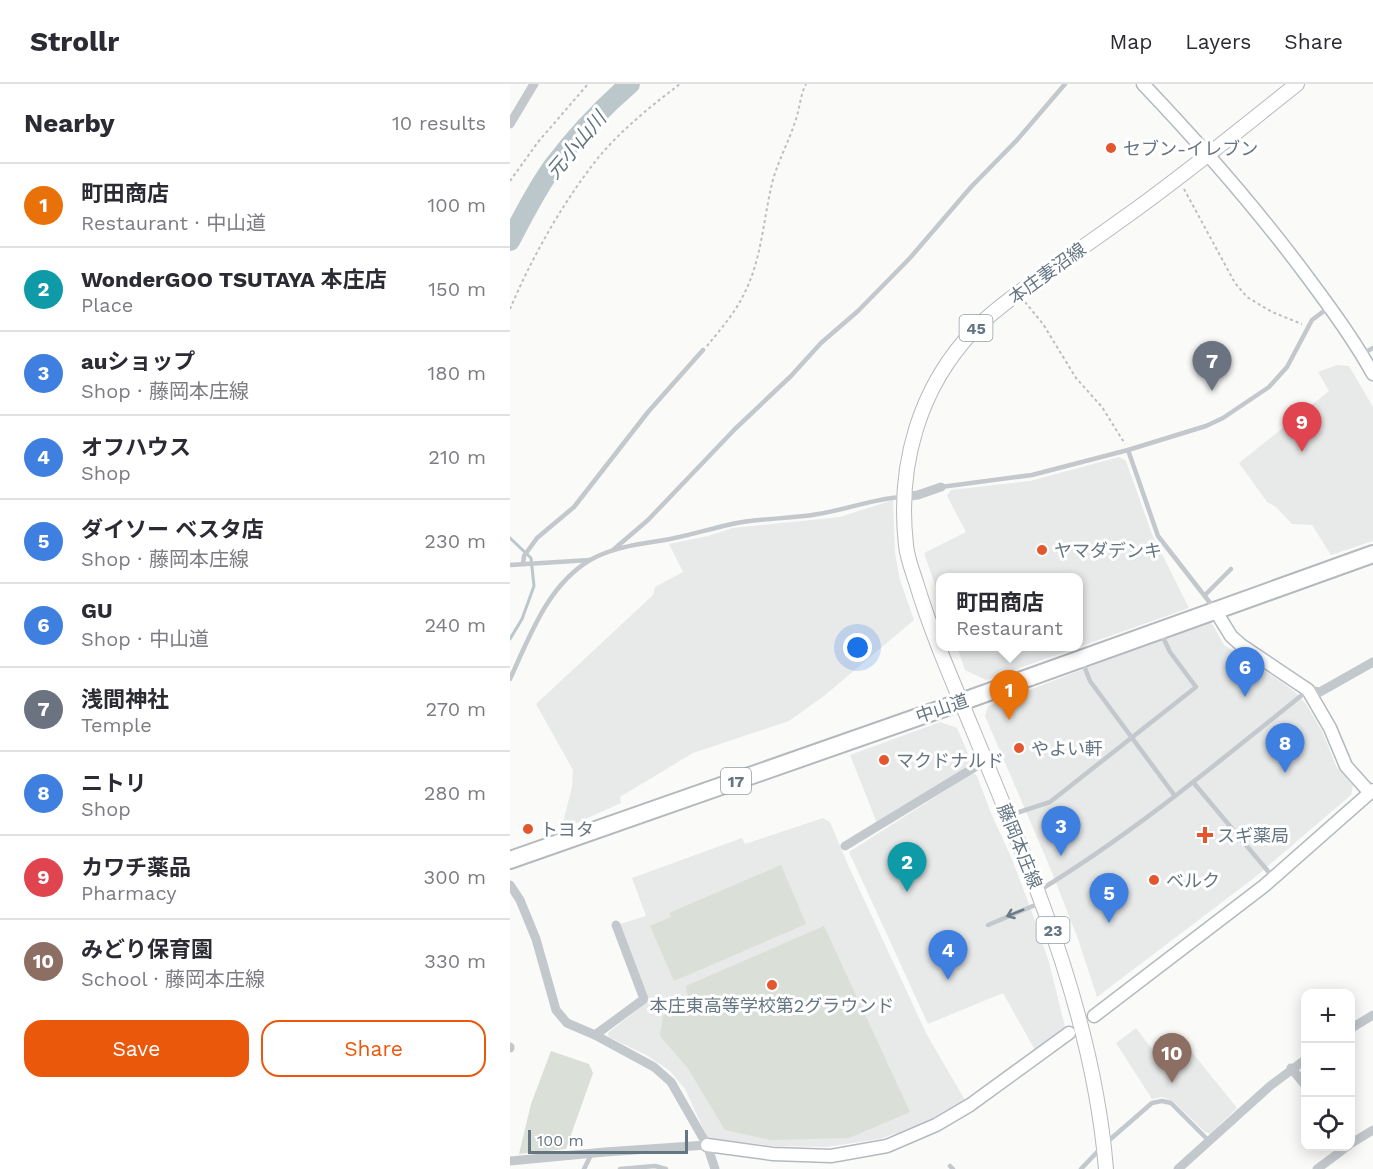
<!DOCTYPE html>
<html lang="en">
<head>
<meta charset="utf-8">
<style>
	:root { --surface:#fff; --page:#f7f7f7; --text:#2b2b33; --muted:#7c7c81; --line:#e1e1e2; --accent:#ea580c }
	body { margin:0; font-family:"Work Sans","Noto Sans JP",sans-serif; background:var(--page); color:var(--text) }
	.controls { position:absolute; right:18px; bottom:18px; display:grid; overflow:hidden; border-radius:12px; box-shadow:0 3px 15px #0003 }
	.controls button { width:54px; height:54px; display:grid; place-items:center; padding:0; border:0; border-bottom:2px solid var(--line); background:var(--surface); color:var(--text); font:30px sans-serif }
	.scale { position:absolute; left:18px; bottom:15px; width:160px; box-sizing:border-box; padding-left:6px; border:3px solid #657683; border-top:0; font-size:16px; line-height:21px; white-space:nowrap; color:#657683; -webkit-text-stroke:4px #fff; paint-order:stroke }
	.you { position:absolute; left:348px; top:564px; width:21px; height:21px; margin:-15px; border:4px solid #fff; border-radius:50%; background:#1a73e8; box-shadow:0 0 0 9px #1a73e833 }
	.badge { display:grid; place-items:center; width:39px; height:39px; border-radius:50%; background:var(--accent); color:#fff; font-size:20px; font-weight:700 }
	.pin { position:absolute; translate:-50% -50px; filter:drop-shadow(0 2px 3px #0008) }
	.pin::after { content:''; position:absolute; top:32px; width:21px; height:18px; background:inherit; clip-path:polygon(0 0,100% 0,50% 100%) }
	.popup { position:absolute; left:426px; top:489px; width:147px; height:78px; box-sizing:border-box; display:grid; place-content:center; border-radius:12px; background:var(--surface); filter:drop-shadow(0 2px 4px #0005); font-size:20px; white-space:nowrap; color:var(--muted) }
	.popup b { font-size:22px; color:var(--text) }
	.popup::after { content:''; position:absolute; left:50%; top:100%; margin-left:-12px; border:12px solid transparent; border-top-color:var(--surface) }
	.list { margin:0; padding:0; list-style:none }
	h2 { display:flex; justify-content:space-between; align-items:center; height:78px; margin:0; padding:0 24px; font-size:26px }
	h2 small { font-size:20px; font-weight:400; color:var(--muted) }
	.list li { display:grid; grid-template-columns:39px 1fr auto; gap:18px; align-items:center; box-sizing:border-box; height:84px; padding:0 24px; border-top:2px solid var(--line) }
	.list b { display:block; font-size:22px; white-space:nowrap }
	.list p { margin:0; font-size:20px; white-space:nowrap; color:var(--muted) }
	.list em { font-size:20px; font-style:normal; color:var(--muted) }
	.actions { display:flex; gap:12px; padding:18px 24px }
	.actions a { flex:1; padding:14px 0; border:2px solid var(--accent); border-radius:18px; text-align:center; font-size:21px; color:var(--accent) }
	.actions .main { background:var(--accent); color:#fff }
	.icon { flex:none; width:33px; height:33px; fill:none; stroke:currentColor; stroke-width:2; stroke-linecap:round; stroke-linejoin:round }
	.map { position:relative; flex:none; width:863px; height:1085px; overflow:hidden }
	header { display:flex; align-items:center; gap:36px; box-sizing:border-box; height:84px; padding:0 30px; background:var(--surface); border-bottom:2px solid var(--line) }
	header strong { font-size:28px }
	nav { display:flex; gap:33px; margin-inline-start:auto; font-size:21px }
	main { display:flex }
	aside { flex:1; background:var(--surface) }
	.map>svg:first-child { display:block }
</style>
</head>
<body>
<header>
<strong>Strollr</strong>
<nav><a>Map</a><a>Layers</a><a>Share</a></nav>
</header>
<main>
<aside>
<h2>Nearby<small>10 results</small></h2>
<ul class="list">
<li><span class="badge" style="background:#e8710a">1</span><div><b>町田商店</b><p>Restaurant · 中山道</p></div><em>100 m</em></li>
<li><span class="badge" style="background:#0f9aa8">2</span><div><b>WonderGOO TSUTAYA 本庄店</b><p>Place</p></div><em>150 m</em></li>
<li><span class="badge" style="background:#3f7fe0">3</span><div><b>auショップ</b><p>Shop · 藤岡本庄線</p></div><em>180 m</em></li>
<li><span class="badge" style="background:#3f7fe0">4</span><div><b>オフハウス</b><p>Shop</p></div><em>210 m</em></li>
<li><span class="badge" style="background:#3f7fe0">5</span><div><b>ダイソー ベスタ店</b><p>Shop · 藤岡本庄線</p></div><em>230 m</em></li>
<li><span class="badge" style="background:#3f7fe0">6</span><div><b>GU</b><p>Shop · 中山道</p></div><em>240 m</em></li>
<li><span class="badge" style="background:#6b7280">7</span><div><b>浅間神社</b><p>Temple</p></div><em>270 m</em></li>
<li><span class="badge" style="background:#3f7fe0">8</span><div><b>ニトリ</b><p>Shop</p></div><em>280 m</em></li>
<li><span class="badge" style="background:#e0444e">9</span><div><b>カワチ薬品</b><p>Pharmacy</p></div><em>300 m</em></li>
<li><span class="badge" style="background:#8d6e63">10</span><div><b>みどり保育園</b><p>School · 藤岡本庄線</p></div><em>330 m</em></li>
</ul>
<div class="actions"><a class="main">Save</a><a>Share</a></div>
</aside>
<div class="map">
<svg width="863" height="1085" viewBox="0 0 863 1085">
	<rect width="100%" height="100%" fill="#fafaf8"/>
	<g fill="#e8e9e9">
		<polygon points="827,281 839,282 863,323 863,457 821,471 802,441 782,440 766,423 757,418 729,379 819,307 808,288"/>
		<polygon points="609,373 616,377 642,450 679,524 476,596 455,586 447,563 568,562 568,494 430,494 430,515 414,469 456,448 437,412 441,406 520,397"/>
		<polygon points="383,416 385,469 390,496 404,536 314,612 279,637 183,669 110,713 111,719 51,746 62,703 63,686 26,620 143,511 145,503 173,488 159,460 198,452 223,444 330,433"/>
		<polygon points="697,537 703,541 714,561 764,593 784,607 796,620 812,647 826,682 843,702 841,711 744,794 587,913 568,855 541,786 475,632 478,622"/>
		<polygon points="430,638 447,644 461,676 458,683 367,739 340,671"/>
		<polygon points="463,689 467,692 481,729 501,773 522,828 539,878 555,943 525,966 493,909 418,940 339,768"/>
		<polygon points="313,734 320,738 338,781 417,951 455,1016 412,1040 370,1055 316,1063 265,1062 198,1055 175,1005 160,987 138,972 99,953 98,949 137,918 110,840 136,832 122,794 232,754 235,760"/>
		<polygon points="626,944 657,985 681,967 727,1024 700,1050 695,1048 663,1017 652,1013 642,1015 606,959"/>
	</g>
	<g fill="#dadfd7">
		<polygon points="271,781 296,840 164,897 140,842 161,833 159,829"/>
		<polygon points="314,842 400,1028 339,1054 261,1056 215,1046 177,983 150,952 153,932 178,915 176,902"/>
		<polygon points="41,967 79,980 83,989 56,1065 9,1070 21,1020"/>
	</g>
	<g fill="none" stroke-linecap="round" stroke-linejoin="round">
		<polyline stroke="#bbc7cb" stroke-width="3" points="0,454 21,474 24,502 12,535 0,555"/>
		<path stroke="#bbc7cb" stroke-width="20" d="M0,157C13,132 27,104 44,81C66,52 92,24 120,0"/>
		<g stroke="#b3babf" stroke-width="15">
			<g id="secondary">
				<path d="M633,0C692,62 748,126 799,195C822,226 844,256 863,290"/>
				<polyline points="705,526 721,552 731,561 798,606 820,644 836,682 860,709"/>
				<polyline points="584,932 754,802 863,706"/>
				<polyline points="197,1061 263,1070 321,1072 377,1062 426,1041 460,1021 559,949"/>
			</g>
		</g>
		<g stroke="#b5babe" stroke-width="16">
			<path id="primary" d="M596,1085C583,928 521,788 462,644C442,596 421,548 406,498C402,486 397,473 396,461C387,381 409,303 465,245C485,225 509,208 532,192C558,173 585,155 611,136C672,93 729,46 787,0"/>
		</g>
		<g stroke="#b4b9bd" stroke-width="20">
			<polyline id="highway" points="0,776 451,618 863,470"/>
		</g>
		<g stroke="#bbbfc2" stroke-width="2" stroke-dasharray="3 3" stroke-linecap="butt">
			<polyline points="0,97 28,58 78,0"/>
			<polyline points="674,105 725,199 737,213 762,228 792,240"/>
			<polyline points="515,218 533,240 566,294 592,323 615,360"/>
			<path d="M0,225C22,173 53,118 88,74C111,46 141,22 170,0"/>
			<path d="M197,262C210,246 225,229 234,210C251,177 253,139 261,104C266,80 279,58 286,35C290,23 290,12 296,0"/>
		</g>
		<g stroke="#c3c8cc" stroke-width="4.5">
			<polyline points="852,270 863,264"/>
			<polyline points="618,366 648,452 704,524"/>
			<polyline points="431,403 522,391 618,366 696,342 713,334 759,303 777,283 802,236 818,224"/>
			<polyline points="103,466 138,436 225,345 281,292 311,259 348,227 400,174 461,103 507,56 555,0"/>
			<polyline points="13,480 14,472 27,454 64,423 138,328 193,266"/>
			<polyline points="0,481 80,476"/>
			<polyline points="695,511 721,485"/>
			<polyline points="573,579 580,597 665,712"/>
			<path d="M0,595C20,552 37,502 80,476C103,463 130,460 155,456C178,452 199,445 222,440C250,434 280,435 308,430C336,426 365,414 393,413"/>
			<polyline points="683,698 762,792"/>
			<polyline points="500,731 540,718 686,603 660,568 651,549"/>
			<path d="M530,806C625,748 711,676 797,607"/>
			<polyline points="478,841 530,819"/>
			<polyline points="596,1059 642,1019 652,1017 661,1019 698,1056"/>
			<polyline points="440,1082 443,1085"/>
			<polyline points="74,1085 82,1069"/>
			<polyline points="110,1085 145,1082 156,1085"/>
			<polyline points="571,1085 590,1065"/>
		</g>
		<g stroke="#c3c8cc" stroke-width="9">
			<polyline points="0,40 24,0"/>
			<polyline points="393,413 408,411 431,403"/>
			<polyline points="798,606 810,608 863,578"/>
			<polyline points="335,762 475,677"/>
			<polyline points="0,801 10,816 26,855 46,926 57,939 85,951 144,983 161,998 197,1061 205,1085"/>
			<polyline points="840,945 863,931"/>
			<polyline points="85,951 134,915 106,841"/>
			<polyline points="0,964 0,963"/>
			<polyline points="781,984 796,1002"/>
			<polyline points="840,1060 863,1046"/>
			<polyline points="0,1077 95,1068 197,1061"/>
			<polyline points="668,1085 760,1002 796,975"/>
			<polyline points="807,1085 838,1062"/>
		</g>
		<use href="#secondary" stroke="#fff" stroke-width="12"/>
		<use href="#primary" stroke="#fff" stroke-width="14"/>
		<use href="#highway" stroke="#fff" stroke-width="16"/>
	</g>
	<defs><path id="oneway-shaft" d="M-6 0H5M1.5-3L5.5 0L1.5 3" fill="none" stroke-width="1.6" stroke-linecap="round" stroke-linejoin="round" transform="scale(1.5)"/></defs>
	<use stroke="#6a7a87" href="#oneway-shaft" transform="translate(505 829) rotate(158)"/>
	<g fill="#e4572e" stroke="#fff" stroke-width="2">
		<circle cx="601" cy="64" r="6"/>
		<circle cx="532" cy="466" r="6"/>
		<circle cx="509" cy="664" r="6"/>
		<circle cx="374" cy="676" r="6"/>
		<circle cx="18" cy="745" r="6"/>
		<path d="M692 742h6v6h6v6h-6v6h-6v-6h-6v-6h6z"/>
		<circle cx="644" cy="796" r="6"/>
		<circle cx="262" cy="901" r="6"/>
	</g>
	<g text-anchor="middle" dominant-baseline="central" stroke-width="6" stroke-linejoin="round" paint-order="stroke">
		<g fill="#fff" stroke="#939fa8" stroke-width="1.5">
			<rect x="449.5" y="231" width="33" height="26" rx="4.5"/>
			<rect x="211" y="684" width="30" height="26" rx="4.5"/>
			<rect x="526.5" y="833" width="33" height="26" rx="4.5"/>
		</g>
		<g font-size="16" font-weight="bold" fill="#657683">
			<text x="466" y="244">45</text>
			<text x="226" y="697">17</text>
			<text x="543" y="846">23</text>
		</g>
		<g font-size="18" fill="#657683" stroke="#fff" text-anchor="start">
			<text x="613" y="64">セブン-イレブン</text>
			<text x="544" y="466">ヤマダデンキ</text>
			<text x="521" y="664">やよい軒</text>
			<text x="386" y="676">マクドナルド</text>
			<text x="30" y="745">トヨタ</text>
			<text x="707" y="751">スギ薬局</text>
			<text x="656" y="796">ベルク</text>
			<text x="262" y="921" text-anchor="middle">本庄東高等学校第2グラウンド</text>
		</g>
		<g font-size="18" fill="#657683" stroke="#fff">
			<text transform="translate(537 189) rotate(-36)">本庄妻沼線</text>
			<text transform="translate(432 624) rotate(-19)">中山道</text>
			<text transform="translate(510 762) rotate(68)">藤岡本庄線</text>
		</g>
		<g font-size="20" font-style="italic" fill="#60757c" stroke="#fff">
			<text transform="translate(66 61) rotate(-50)">元小山川</text>
		</g>
	</g>
</svg>
<div class="controls">
<button>+</button>
<button>−</button>
<button><svg class="icon" aria-label="locate" viewBox="0 0 24 24"><circle cx="12" cy="12" r="6"/><path d="M12 2v4M12 18v4M2 12h4M18 12h4"/></svg></button>
</div>
<div class="scale">100 m</div>
<div class="you"></div>
<div class="pin badge" style="left:499px;top:636px;background:#e8710a">1</div>
<div class="popup"><b>町田商店</b>Restaurant</div>
<div class="pin badge" style="left:397px;top:808px;background:#0f9aa8">2</div>
<div class="pin badge" style="left:551px;top:772px;background:#3f7fe0">3</div>
<div class="pin badge" style="left:438px;top:896px;background:#3f7fe0">4</div>
<div class="pin badge" style="left:599px;top:839px;background:#3f7fe0">5</div>
<div class="pin badge" style="left:735px;top:613px;background:#3f7fe0">6</div>
<div class="pin badge" style="left:702px;top:307px;background:#6b7280">7</div>
<div class="pin badge" style="left:775px;top:689px;background:#3f7fe0">8</div>
<div class="pin badge" style="left:792px;top:368px;background:#e0444e">9</div>
<div class="pin badge" style="left:662px;top:999px;background:#8d6e63">10</div>
</div>
</main>
</body>
</html>
